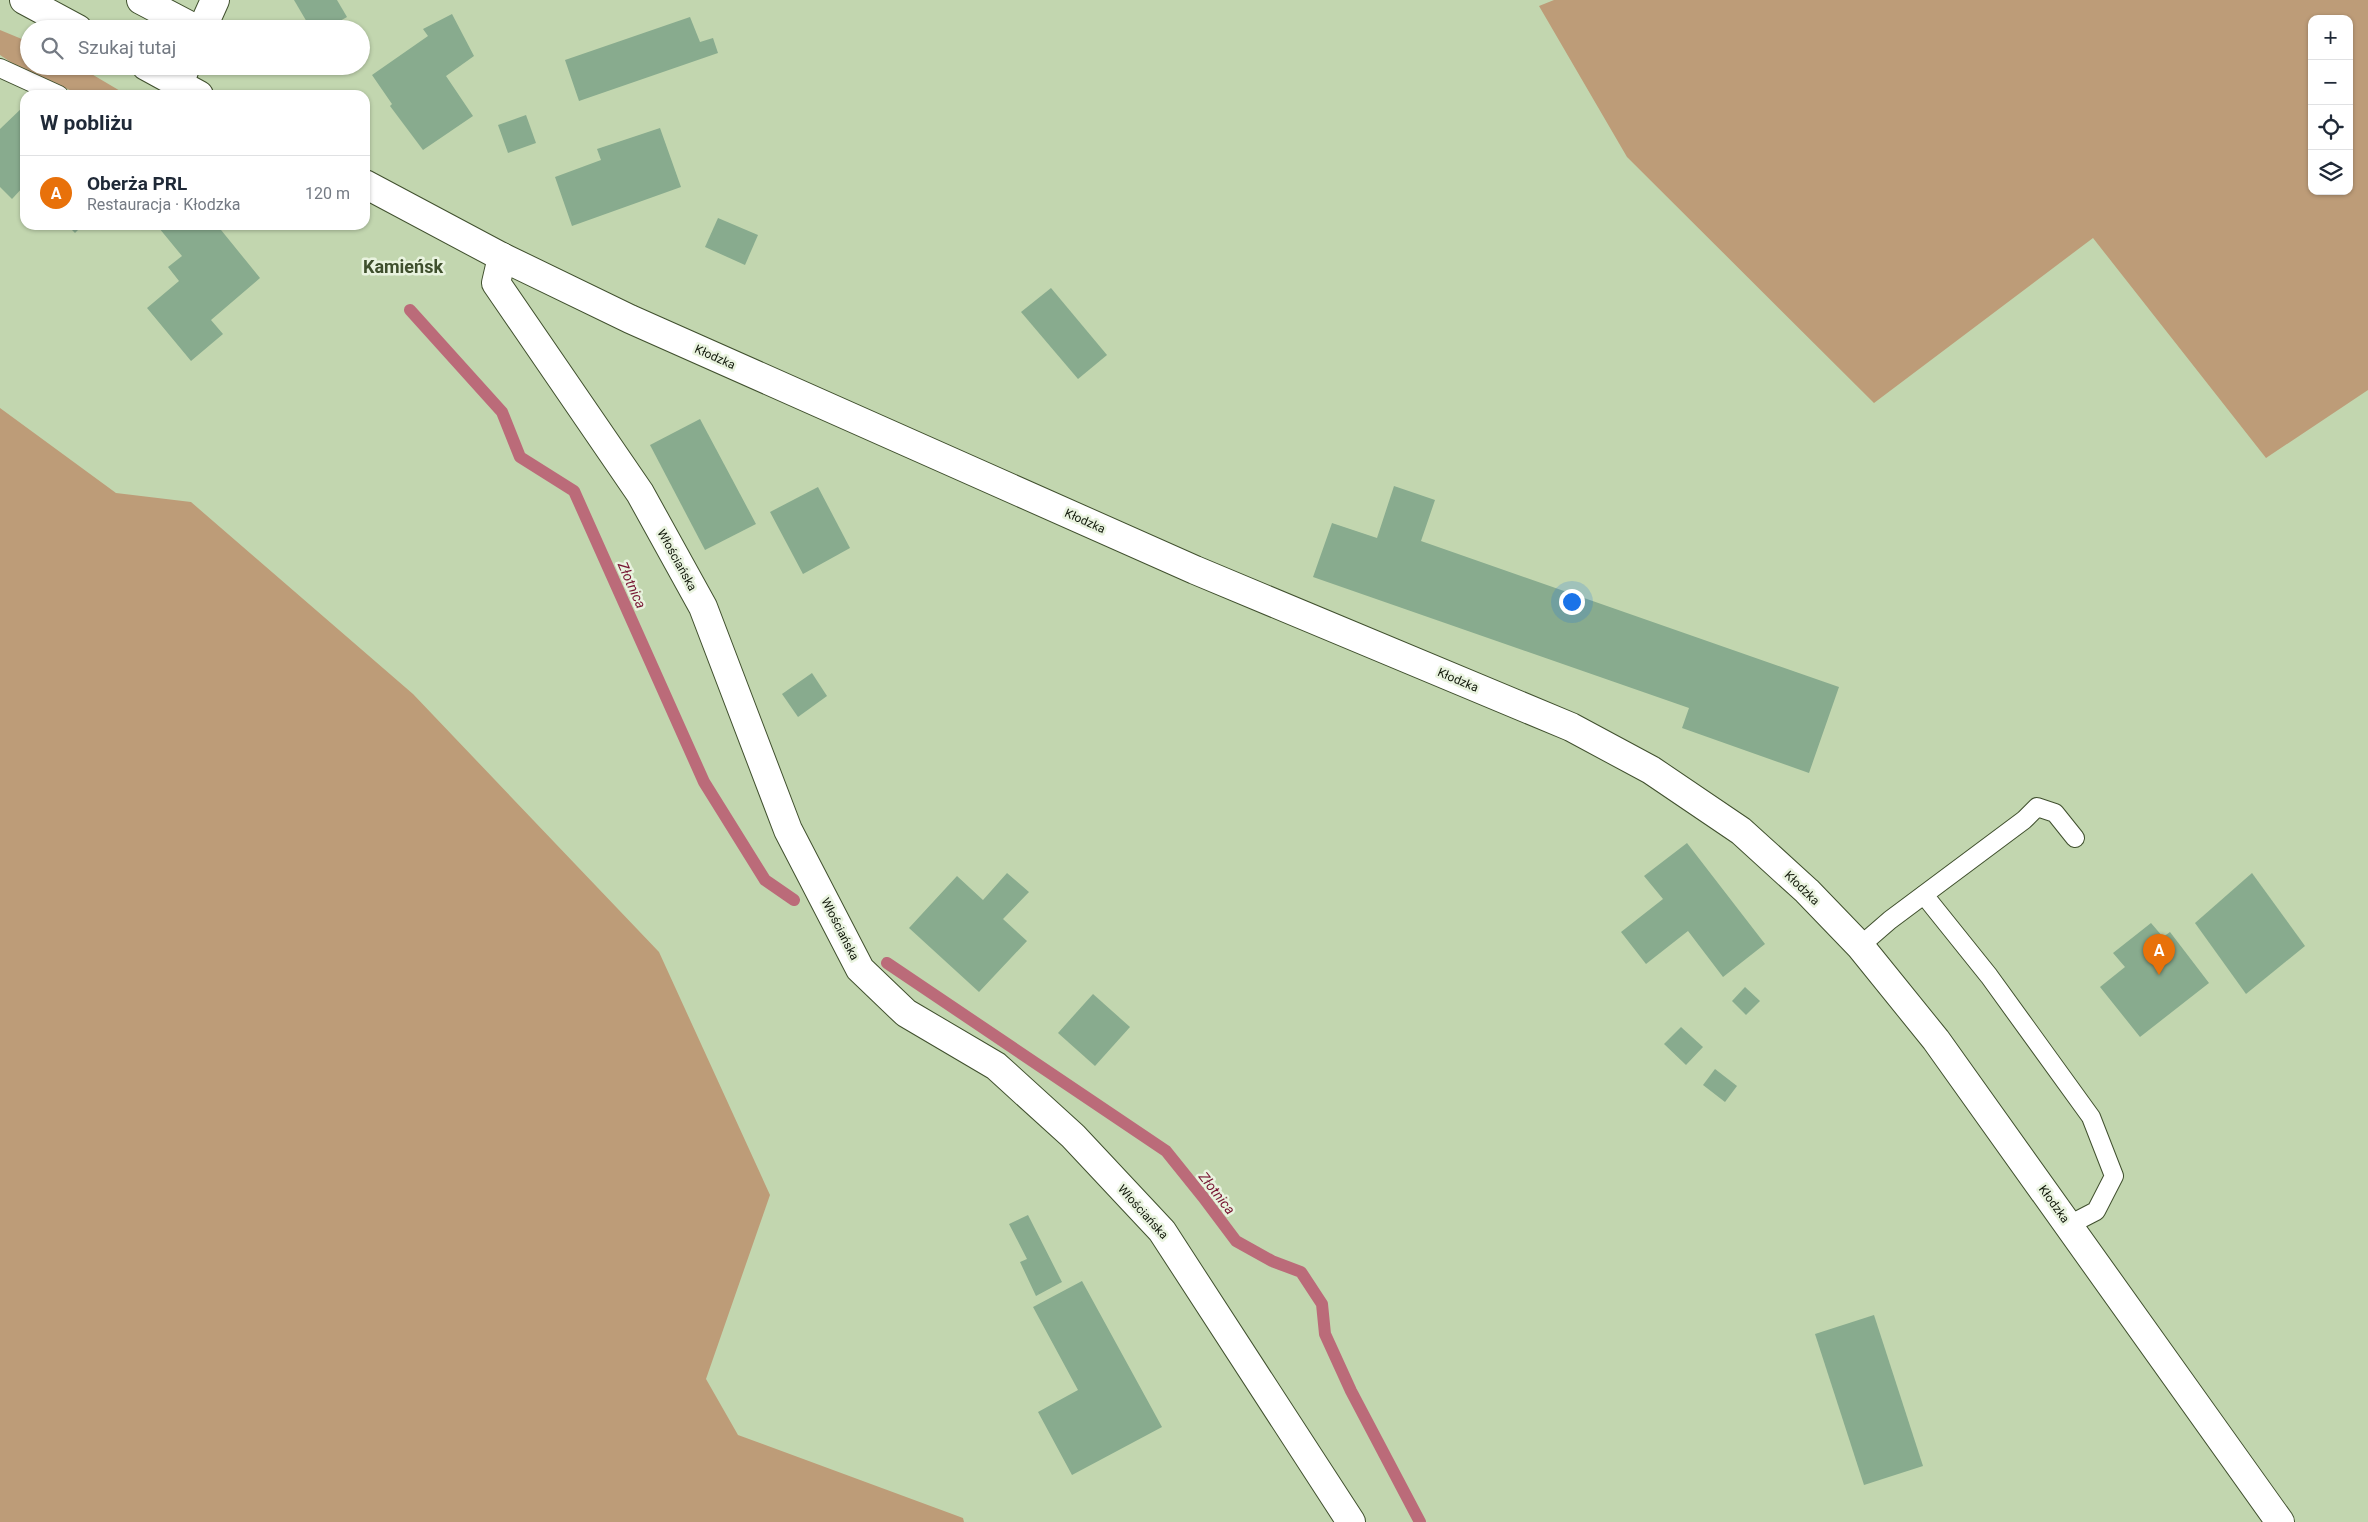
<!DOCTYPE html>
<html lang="pl">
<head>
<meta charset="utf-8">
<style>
	:root { --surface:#fff; --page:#f2f2f3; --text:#1f2937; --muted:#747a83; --line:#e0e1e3; --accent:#924cc0 }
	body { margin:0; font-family:Roboto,sans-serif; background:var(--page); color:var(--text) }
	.controls { position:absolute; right:15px; top:15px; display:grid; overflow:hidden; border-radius:10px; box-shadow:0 1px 4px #0004 }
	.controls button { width:45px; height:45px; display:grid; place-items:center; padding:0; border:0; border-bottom:1px solid var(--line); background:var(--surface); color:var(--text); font:25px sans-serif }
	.you { position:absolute; left:1571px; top:601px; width:18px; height:18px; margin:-12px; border:4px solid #fff; border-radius:50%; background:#1a73e8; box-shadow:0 0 0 8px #1a73e833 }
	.badge { display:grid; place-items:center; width:32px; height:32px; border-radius:50%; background:var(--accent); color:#fff; font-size:16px; font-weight:700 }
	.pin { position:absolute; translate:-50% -41px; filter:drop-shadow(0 1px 2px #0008) }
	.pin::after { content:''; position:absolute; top:26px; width:18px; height:15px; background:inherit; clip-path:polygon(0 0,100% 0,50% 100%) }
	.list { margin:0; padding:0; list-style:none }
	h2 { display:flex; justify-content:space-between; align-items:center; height:65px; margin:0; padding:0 20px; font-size:21px }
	h2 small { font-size:16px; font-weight:400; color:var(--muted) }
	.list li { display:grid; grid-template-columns:32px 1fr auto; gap:15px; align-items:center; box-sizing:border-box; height:75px; padding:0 20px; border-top:1px solid var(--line) }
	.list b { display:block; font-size:19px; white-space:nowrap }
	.list p { margin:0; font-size:16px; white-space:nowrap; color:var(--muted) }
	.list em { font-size:16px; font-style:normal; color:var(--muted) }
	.icon { flex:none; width:28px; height:28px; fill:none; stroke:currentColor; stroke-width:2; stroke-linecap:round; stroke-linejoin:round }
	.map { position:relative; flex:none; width:2368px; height:1522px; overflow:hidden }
	.search { position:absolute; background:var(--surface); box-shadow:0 1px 4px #0004; left:20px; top:20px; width:350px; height:55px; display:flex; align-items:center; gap:12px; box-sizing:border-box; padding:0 18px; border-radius:28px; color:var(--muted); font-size:19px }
	.panel { position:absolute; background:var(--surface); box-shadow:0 1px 4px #0004; left:20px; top:90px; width:350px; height:140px; border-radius:15px }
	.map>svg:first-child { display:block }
</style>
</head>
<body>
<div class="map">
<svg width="2368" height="1522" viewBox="0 0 2368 1522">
	<rect width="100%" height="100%" fill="#c2d6af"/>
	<g fill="#bd9c78" fill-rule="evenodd">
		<path d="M1554,0H2368V390L2266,458L2093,238L1874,403L1627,157L1539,6ZM2312,19H2349V191H2312Z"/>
		<polygon points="0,30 29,42 29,66 78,66 127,95 81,95 18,67 0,55"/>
		<polygon points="0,408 116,493 191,502 413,694 659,952 770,1195 706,1379 738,1435 963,1518 964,1522 0,1522"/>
	</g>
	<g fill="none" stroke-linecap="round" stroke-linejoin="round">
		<g stroke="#bb6b79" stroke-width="12">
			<polyline points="410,310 502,412 520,457 574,491 704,782 765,880 794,900"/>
			<polyline points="887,963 1166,1151 1203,1197 1236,1241 1272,1261 1301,1272 1322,1304 1325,1334 1351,1391 1420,1522"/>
		</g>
	</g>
	<g fill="#88ab8e">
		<polygon points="294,0 337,0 347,17 326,29 311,29"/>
		<polygon points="452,14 474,56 446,76 473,116 423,150 390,106 392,104 372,75 428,36 423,29"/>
		<polygon points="690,17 700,42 713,38 718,53 579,101 565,60"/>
		<polygon points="25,105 25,185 12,199 0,187 0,129"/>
		<polygon points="526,115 536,143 508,153 498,125"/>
		<polygon points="660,128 681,187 572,226 555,177 601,160 597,149"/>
		<polygon points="718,218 758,235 745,265 705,247"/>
		<polygon points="67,225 83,225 75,233"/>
		<polygon points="163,225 217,225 260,278 211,320 223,334 191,361 147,308 179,281 168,267 182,256 159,228"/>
		<polygon points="1051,288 1107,355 1078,379 1021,312"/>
		<polygon points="700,419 756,524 705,550 650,445"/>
		<polygon points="1394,486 1435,500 1421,541 1839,687 1809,773 1682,728 1689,708 1313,577 1332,523 1377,538"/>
		<polygon points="818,487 850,548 803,574 770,512"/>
		<polygon points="812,673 827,696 798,717 782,694"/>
		<polygon points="1687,843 1765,944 1723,977 1688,931 1646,964 1621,932 1663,899 1644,876"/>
		<polygon points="1007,873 1029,892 1003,919 1027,941 979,992 909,928 957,876 983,900"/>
		<polygon points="2252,873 2305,946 2246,994 2195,923"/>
		<polygon points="2151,923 2163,937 2170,932 2209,983 2140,1037 2100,987 2125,967 2113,953"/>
		<polygon points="1745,987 1760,1001 1746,1015 1732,1001"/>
		<polygon points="1093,994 1130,1027 1095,1066 1058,1033"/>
		<polygon points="1681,1027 1703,1047 1686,1065 1664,1044"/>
		<polygon points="1715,1069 1737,1086 1725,1102 1703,1085"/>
		<polygon points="1028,1215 1062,1282 1036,1296 1020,1262 1027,1259 1009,1224"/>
		<polygon points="1082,1281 1162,1427 1072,1475 1038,1412 1078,1390 1033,1307"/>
		<polygon points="1874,1315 1923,1466 1864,1485 1815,1334"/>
	</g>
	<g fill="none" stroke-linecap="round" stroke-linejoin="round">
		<g stroke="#40502e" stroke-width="20">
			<g id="service">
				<polyline points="0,68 59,95"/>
				<polyline points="1924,895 1989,976 2091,1117 2114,1176 2096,1211 2069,1225"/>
				<polyline points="1860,946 1890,920 2024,820 2037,807 2055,813 2075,838"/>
			</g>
		</g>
		<g stroke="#40502e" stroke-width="30">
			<g id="minor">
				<polyline points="141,0 196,29"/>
				<polyline points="202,29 215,0"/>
				<polyline points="179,84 186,66"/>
				<polyline points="502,257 496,283 640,493 703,607 788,830 860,969 906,1013 996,1066 1073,1136 1162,1231 1351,1522"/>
			</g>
		</g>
		<g stroke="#40502e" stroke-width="30">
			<g id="secondary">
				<polyline points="24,0 78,29"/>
				<polyline points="146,66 199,95"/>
				<polyline points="365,184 502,257 630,319 1195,570 1571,727 1651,770 1741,831 1807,891 1860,946 1936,1040 2280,1522"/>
			</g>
		</g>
		<use href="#service" stroke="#fff" stroke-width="18"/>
		<use href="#minor" stroke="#fff" stroke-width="28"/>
		<use href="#secondary" stroke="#fff" stroke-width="28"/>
	</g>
	<g text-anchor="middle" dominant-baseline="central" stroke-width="5" stroke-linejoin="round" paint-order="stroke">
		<g font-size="12" fill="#11180a" stroke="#e9f3df">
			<text transform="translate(715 357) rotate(24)">Kłodzka</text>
			<text transform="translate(1085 521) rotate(24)">Kłodzka</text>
			<text transform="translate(677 560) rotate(61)">Włościańska</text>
			<text transform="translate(1458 680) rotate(23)">Kłodzka</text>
			<text transform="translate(1802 888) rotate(44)">Kłodzka</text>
			<text transform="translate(840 929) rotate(63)">Włościańska</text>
			<text transform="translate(2054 1204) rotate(54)">Kłodzka</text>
			<text transform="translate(1143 1212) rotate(48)">Włościańska</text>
		</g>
		<g font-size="14" font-style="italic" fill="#771532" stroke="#e9f3df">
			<text transform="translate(632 585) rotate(66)">Złotnica</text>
			<text transform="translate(1217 1193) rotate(52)">Złotnica</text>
		</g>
		<g font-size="18" font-weight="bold" fill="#3f4f2d" stroke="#e9f3df">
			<text x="403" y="266">Kamieńsk</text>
		</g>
	</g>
</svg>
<div class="controls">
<button>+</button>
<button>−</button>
<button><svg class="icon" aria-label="locate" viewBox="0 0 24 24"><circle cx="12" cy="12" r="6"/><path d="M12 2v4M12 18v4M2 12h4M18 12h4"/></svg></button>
<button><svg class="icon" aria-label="layers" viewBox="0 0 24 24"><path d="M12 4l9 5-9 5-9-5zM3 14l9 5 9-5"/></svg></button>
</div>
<div class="you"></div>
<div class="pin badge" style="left:2159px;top:975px;background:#e8710a">A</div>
<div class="search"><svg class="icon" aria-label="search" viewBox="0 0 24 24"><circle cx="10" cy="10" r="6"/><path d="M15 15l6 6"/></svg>Szukaj tutaj</div>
<section class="panel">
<h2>W pobliżu<small></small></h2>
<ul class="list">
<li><span class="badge" style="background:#e8710a">A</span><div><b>Oberża PRL</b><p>Restauracja · Kłodzka</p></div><em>120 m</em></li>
</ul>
</section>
</div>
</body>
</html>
